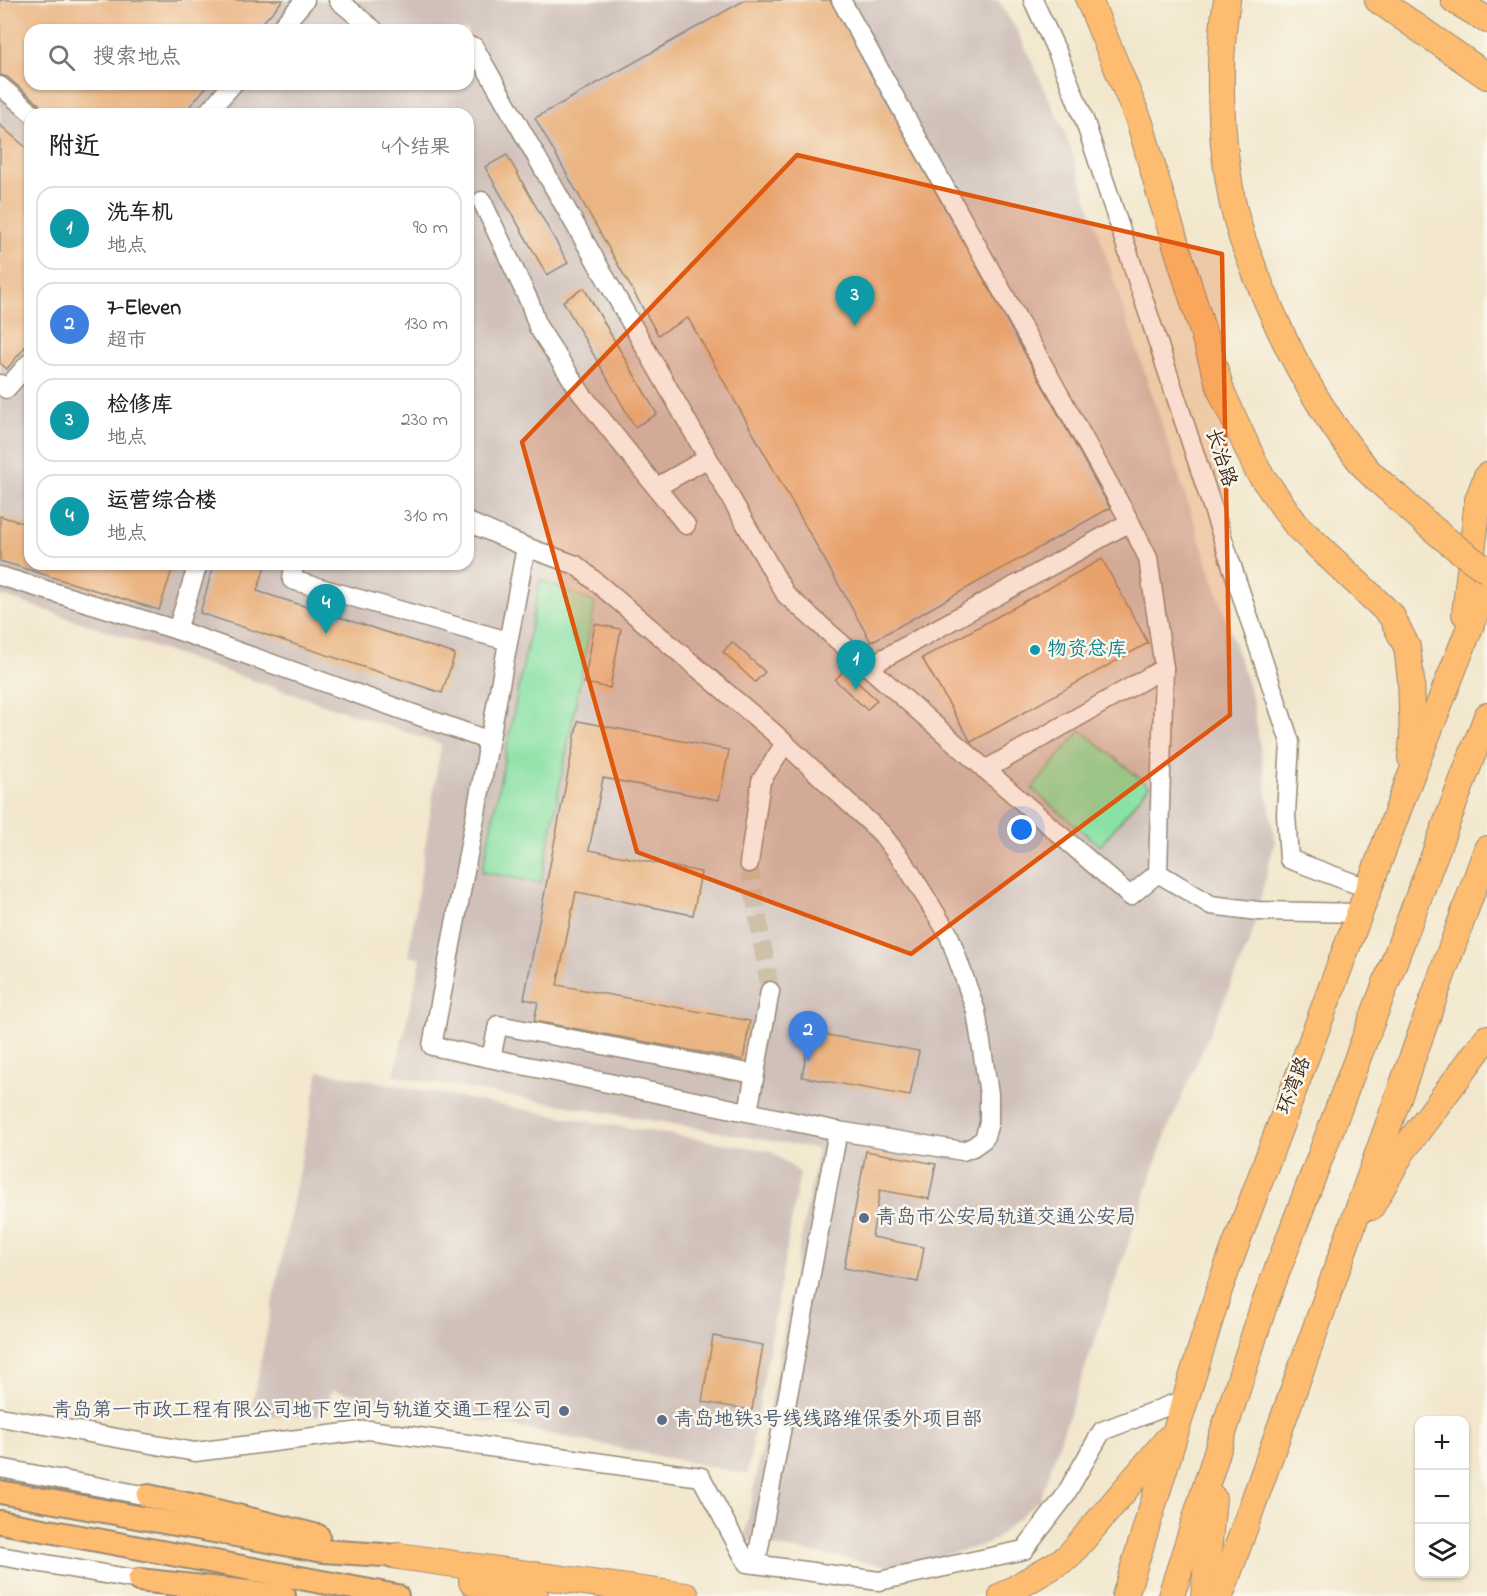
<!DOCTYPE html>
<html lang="zh">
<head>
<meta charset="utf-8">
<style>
	:root { --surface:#fff; --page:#f2f2f2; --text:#222; --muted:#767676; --line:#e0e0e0; --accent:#c8321e }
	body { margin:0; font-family:"Indie Flower","LXGW WenKai TC",sans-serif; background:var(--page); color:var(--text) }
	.controls { position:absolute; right:18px; bottom:18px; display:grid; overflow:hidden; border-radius:12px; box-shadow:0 2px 4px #0004 }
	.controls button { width:54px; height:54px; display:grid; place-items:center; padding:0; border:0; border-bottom:2px solid var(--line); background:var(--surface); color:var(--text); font:30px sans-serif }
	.you { position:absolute; left:1022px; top:830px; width:21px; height:21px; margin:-15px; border:4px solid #fff; border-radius:50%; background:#1a73e8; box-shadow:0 0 0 9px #1a73e833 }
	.badge { display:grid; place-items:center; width:39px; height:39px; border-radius:50%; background:var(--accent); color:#fff; font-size:20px; font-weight:700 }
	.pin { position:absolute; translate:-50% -50px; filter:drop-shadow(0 2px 3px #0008) }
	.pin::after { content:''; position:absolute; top:32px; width:21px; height:18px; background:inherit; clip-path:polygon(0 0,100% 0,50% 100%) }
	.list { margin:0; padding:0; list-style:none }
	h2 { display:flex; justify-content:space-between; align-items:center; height:78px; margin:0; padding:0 24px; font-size:26px }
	h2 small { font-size:20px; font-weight:400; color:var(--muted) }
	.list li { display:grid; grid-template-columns:39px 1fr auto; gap:18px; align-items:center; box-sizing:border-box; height:84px; margin:0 12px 12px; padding:0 12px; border:2px solid var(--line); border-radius:18px }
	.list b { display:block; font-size:22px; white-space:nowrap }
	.list p { margin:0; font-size:20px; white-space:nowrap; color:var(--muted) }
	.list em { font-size:20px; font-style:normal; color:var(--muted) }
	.icon { flex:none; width:33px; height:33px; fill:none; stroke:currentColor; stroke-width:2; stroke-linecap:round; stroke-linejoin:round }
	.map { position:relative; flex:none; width:1487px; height:1596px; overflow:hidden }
	.search { position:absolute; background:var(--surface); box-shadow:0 2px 4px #0004; left:24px; top:24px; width:450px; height:66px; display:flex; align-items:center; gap:15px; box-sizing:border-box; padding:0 21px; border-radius:18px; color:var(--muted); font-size:22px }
	.panel { position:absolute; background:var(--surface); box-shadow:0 2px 4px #0004; left:24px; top:108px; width:450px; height:462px; border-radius:18px }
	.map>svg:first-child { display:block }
</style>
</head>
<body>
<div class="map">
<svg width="1487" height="1596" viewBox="0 0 1487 1596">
	<rect width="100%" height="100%" fill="#fbf7ec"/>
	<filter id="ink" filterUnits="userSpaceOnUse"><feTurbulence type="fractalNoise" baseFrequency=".0167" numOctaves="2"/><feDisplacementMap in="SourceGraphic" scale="12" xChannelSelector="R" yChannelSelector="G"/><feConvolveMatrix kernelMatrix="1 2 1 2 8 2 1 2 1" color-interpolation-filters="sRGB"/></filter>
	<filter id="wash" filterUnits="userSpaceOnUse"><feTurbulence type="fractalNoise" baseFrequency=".008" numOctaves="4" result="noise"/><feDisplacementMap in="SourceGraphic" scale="24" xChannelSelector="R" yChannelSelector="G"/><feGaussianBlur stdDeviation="1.35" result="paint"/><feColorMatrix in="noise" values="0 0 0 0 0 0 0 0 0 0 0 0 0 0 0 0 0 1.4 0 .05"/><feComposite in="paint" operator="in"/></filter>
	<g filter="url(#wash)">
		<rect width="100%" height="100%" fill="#f2e7cc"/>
		<g fill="#cfc0ba" fill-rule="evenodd">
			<path d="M0,0H998L1019,34L1066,135L1252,697L1275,841L1250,941L1167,1131L1040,1499L990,1543L899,1568L744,1541L818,1149L394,1076L421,959L408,956L441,744L0,595ZM30,30H468V84H30ZM30,114H468V564H30Z"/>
			<polygon points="319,1071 575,1119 771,1151 800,1173 747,1474 332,1390 326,1413 316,1416 250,1415"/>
		</g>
		<g fill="#89e1a5" stroke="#628662" stroke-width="1.5">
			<polygon points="540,580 595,603 541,883 482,872"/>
			<polygon points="1081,730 1149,786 1100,846 1032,789"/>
		</g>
		<g id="blocks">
			<g fill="#eab583">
				<polygon points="0,0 283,0 256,30 30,30 30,84 209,84 183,114 44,114 40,105 7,77 0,75"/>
				<polygon points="745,0 830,0 1110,508 871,642 688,318 658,335 535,118"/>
				<polygon points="0,125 30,151 30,341 7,369 0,363"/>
				<polygon points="507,155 568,263 547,275 485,167"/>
				<polygon points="584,288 657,414 635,427 563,301"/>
				<polygon points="0,516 30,525 30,564 174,564 159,610 0,561"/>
				<polygon points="1102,559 1148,643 971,742 922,658"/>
				<polygon points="214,564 266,564 257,591 455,654 442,693 200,613"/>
				<polygon points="595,624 621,629 610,688 584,683"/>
				<polygon points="732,642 765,672 755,682 723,652"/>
				<polygon points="844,670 877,700 867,710 835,680"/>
				<polygon points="578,721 729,750 719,800 603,778 589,850 701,872 693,915 576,892 557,985 750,1021 743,1060 534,1021 538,1002 524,999"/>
				<polygon points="810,1032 919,1051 910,1096 802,1077"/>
				<polygon points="866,1151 936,1164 929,1199 880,1190 872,1237 924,1247 918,1282 844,1268"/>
				<polygon points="713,1336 763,1345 752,1410 702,1402"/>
			</g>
		</g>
	</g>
	<g filter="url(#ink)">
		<use href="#blocks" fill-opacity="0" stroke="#968875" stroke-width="1.5"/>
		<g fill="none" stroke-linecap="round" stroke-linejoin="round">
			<polyline stroke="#cdc1a9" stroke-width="18" stroke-dasharray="18 9" stroke-linecap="butt" points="749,863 770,991"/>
			<g stroke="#968875" stroke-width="21">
				<g id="minor">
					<polyline points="338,0 374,30"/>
					<polyline points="841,0 1130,522 1148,558 1164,668 1158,873"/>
					<polyline points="1033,0 1058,54 1085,122 1290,742 1286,814 1289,859 1369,889"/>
					<polyline points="279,30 305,0"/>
					<polyline points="468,46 474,47 786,595 1130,896 1158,873 1211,905 1258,911 1359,913"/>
					<polyline points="0,86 33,114"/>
					<polyline points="206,114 233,84"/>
					<polyline points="482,201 530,303 538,327 581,393 686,525"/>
					<polyline points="0,384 6,389 30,362"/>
					<polyline points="657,487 708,458"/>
					<polyline points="468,522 526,547 576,565 773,732 881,833 907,867 949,935 976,1011 989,1094 989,1123 984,1139 973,1147 963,1151 838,1131"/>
					<polyline points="526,547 432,1046 838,1131 756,1564"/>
					<polyline points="294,564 292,580 508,641"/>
					<polyline points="0,576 177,630 487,740 487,751"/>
					<polyline points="177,630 198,564"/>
					<polyline points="868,667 1130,522"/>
					<polyline points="985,770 1164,668"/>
					<polyline points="749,863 761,781 785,743"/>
					<polyline points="491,1058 498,1025 754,1074"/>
					<polyline points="748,1112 770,991"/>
					<polyline points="0,1417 195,1452 369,1430 701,1477 747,1563 879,1581 1024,1550 1063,1499 1102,1431 1186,1399"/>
					<polyline points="0,1468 148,1496"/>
					<polyline points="0,1556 139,1580"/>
				</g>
			</g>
			<g stroke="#968875" stroke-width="26">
				<g id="major">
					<polyline points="0,1492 323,1551 398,1556"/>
					<polyline points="148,1496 201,1507 318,1536"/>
					<polyline points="0,1522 397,1596"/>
					<polyline points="139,1580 284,1596"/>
				</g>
			</g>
			<g stroke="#968875" stroke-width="28">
				<g id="highway">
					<polyline points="1089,0 1140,123 1159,190 1222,393 1258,471 1297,526 1391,615 1407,647 1411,680 1413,738 1411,758"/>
					<path d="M1227,0C1217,58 1220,135 1231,194C1233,209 1238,224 1242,238"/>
					<polyline points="1378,0 1487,76"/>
					<polyline points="1454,0 1487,20"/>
					<polyline points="1465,614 1478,500 1487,476"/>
					<polyline points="1371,1207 1402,1152 1487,1038"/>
					<polyline points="398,1556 686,1596"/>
					<polyline points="472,1582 535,1596"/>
					<polyline points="1002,1596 1068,1557 1168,1439"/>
					<polyline points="1125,1596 1220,1287 1408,783 1487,584"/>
					<polyline points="1171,1596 1263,1308 1487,716"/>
					<polyline points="1204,1596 1213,1498"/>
					<polyline points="1220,1596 1487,849"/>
				</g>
			</g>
			<use href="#minor" stroke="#fff" stroke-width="18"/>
			<use href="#major" stroke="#febc70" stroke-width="22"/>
			<use href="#highway" stroke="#febc70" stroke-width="26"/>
			<g stroke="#968875" stroke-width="28" stroke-linecap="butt">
				<path id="highway-bridge" d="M1242,238C1272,320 1309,400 1365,467C1373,477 1385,486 1395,495C1424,522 1454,548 1487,570"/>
			</g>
			<use href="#highway-bridge" stroke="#febc70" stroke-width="26"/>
		</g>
	</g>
	<path fill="#df570d" fill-opacity="0.2" stroke="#df570d" stroke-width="4.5" stroke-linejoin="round" d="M797,155L1222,254L1230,715L911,954L637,852L522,442Z"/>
	<circle fill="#0f9aa8" stroke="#fbf7ec" stroke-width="2" cx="1035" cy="650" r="6"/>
	<g fill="#5c6f8a" stroke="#fbf7ec" stroke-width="2">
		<circle cx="864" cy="1218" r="6"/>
		<circle cx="564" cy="1411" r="6"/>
		<circle cx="662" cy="1420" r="6"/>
	</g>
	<g text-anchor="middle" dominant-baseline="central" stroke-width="5" stroke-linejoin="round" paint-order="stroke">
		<g font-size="20" fill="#3b2a1e" stroke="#fbf7ec">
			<text transform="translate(1220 458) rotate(72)">长治路</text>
			<text transform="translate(1295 1086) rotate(-69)">环湾路</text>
		</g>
		<g font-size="20" fill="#0d838f" stroke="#fbf7ec" text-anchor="start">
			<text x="1047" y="650">物资总库</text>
		</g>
		<g font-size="20" fill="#4e5e75" stroke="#fbf7ec" text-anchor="start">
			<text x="876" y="1218">青岛市公安局轨道交通公安局</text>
			<text x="552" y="1411" text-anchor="end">青岛第一市政工程有限公司地下空间与轨道交通工程公司</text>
			<text x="674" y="1420">青岛地铁3号线线路维保委外项目部</text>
		</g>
	</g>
</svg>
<div class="controls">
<button>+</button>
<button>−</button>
<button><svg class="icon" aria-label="layers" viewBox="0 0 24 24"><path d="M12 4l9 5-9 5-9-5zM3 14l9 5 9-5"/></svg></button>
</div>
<div class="you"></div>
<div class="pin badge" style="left:856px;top:690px;background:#0f9aa8">1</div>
<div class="pin badge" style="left:808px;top:1061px;background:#3f7fe0">2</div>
<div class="pin badge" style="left:855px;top:326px;background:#0f9aa8">3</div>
<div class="pin badge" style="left:326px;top:634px;background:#0f9aa8">4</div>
<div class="search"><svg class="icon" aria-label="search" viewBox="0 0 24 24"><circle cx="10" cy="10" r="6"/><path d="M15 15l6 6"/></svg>搜索地点</div>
<section class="panel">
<h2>附近<small>4个结果</small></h2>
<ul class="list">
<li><span class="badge" style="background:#0f9aa8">1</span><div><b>洗车机</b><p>地点</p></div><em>90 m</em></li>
<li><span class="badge" style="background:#3f7fe0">2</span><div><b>7-Eleven</b><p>超市</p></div><em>130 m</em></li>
<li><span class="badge" style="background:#0f9aa8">3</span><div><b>检修库</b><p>地点</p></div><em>230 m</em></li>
<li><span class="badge" style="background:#0f9aa8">4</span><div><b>运营综合楼</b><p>地点</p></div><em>310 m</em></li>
</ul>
</section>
</div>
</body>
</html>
